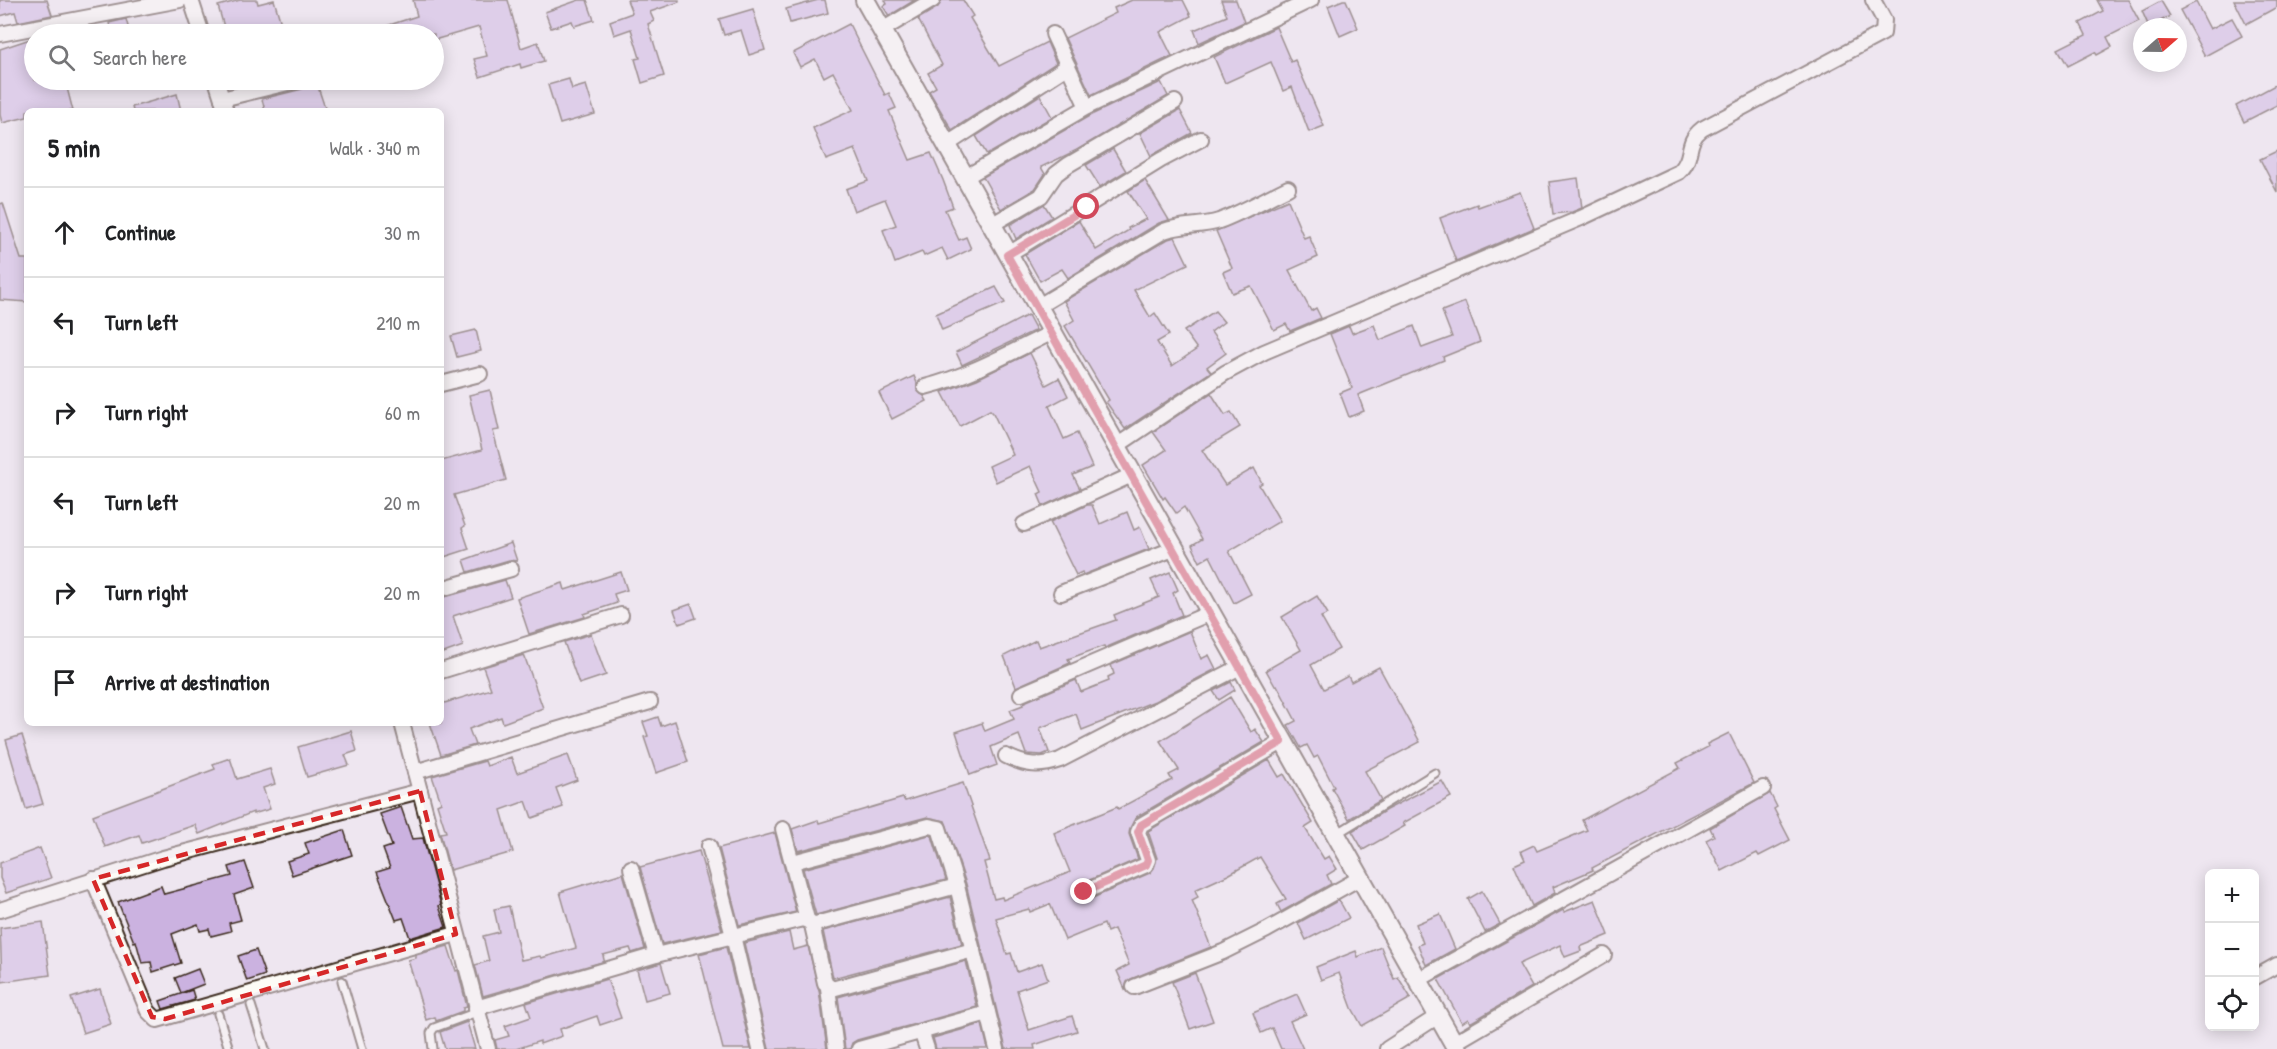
<!DOCTYPE html>
<html lang="en">
<head>
<meta charset="utf-8">
<style>
	:root { --surface:#fff; --page:#f2f2f2; --text:#202124; --muted:#757577; --line:#e0e0e0 }
	body { margin:0; font-family:"Patrick Hand",sans-serif; background:var(--page); color:var(--text) }
	.controls { position:absolute; right:18px; bottom:18px; display:grid; overflow:hidden; border-radius:9px; box-shadow:0 3px 15px #0003 }
	.controls button { width:54px; height:54px; display:grid; place-items:center; padding:0; border:0; border-bottom:2px solid var(--line); background:var(--surface); color:var(--text); font:30px sans-serif }
	.compass { position:absolute; left:2133px; top:18px; width:54px; height:54px; border-radius:50%; background:var(--surface); box-shadow:0 3px 15px #0003; rotate:70deg }
	.stop { position:absolute; width:18px; height:18px; margin:-14px; border:4px solid #d1495b; border-radius:50%; background:#fff }
	.stop.end { background:#d1495b; border-color:#fff; box-shadow:0 2px 6px #0008 }
	.list { margin:0; padding:0; list-style:none }
	h2 { display:flex; justify-content:space-between; align-items:center; height:78px; margin:0; padding:0 24px; font-size:26px }
	h2 small { font-size:20px; font-weight:400; color:var(--muted) }
	.list li { display:grid; grid-template-columns:39px 1fr auto; gap:18px; align-items:center; box-sizing:border-box; height:90px; padding:0 24px; border-top:2px solid var(--line) }
	.list b { display:block; font-size:22px; white-space:nowrap }
	.list em { font-size:20px; font-style:normal; color:var(--muted) }
	.icon { flex:none; width:33px; height:33px; fill:none; stroke:currentColor; stroke-width:2; stroke-linecap:round; stroke-linejoin:round }
	.map { position:relative; flex:none; width:2277px; height:1049px; overflow:hidden }
	.search { position:absolute; background:var(--surface); box-shadow:0 3px 15px #0003; left:24px; top:24px; width:420px; height:66px; display:flex; align-items:center; gap:15px; box-sizing:border-box; padding:0 21px; border-radius:33px; color:var(--muted); font-size:22px }
	.panel { position:absolute; background:var(--surface); box-shadow:0 3px 15px #0003; left:24px; top:108px; width:420px; height:618px; border-radius:9px }
	.map>svg:first-child { display:block }
</style>
</head>
<body>
<div class="map">
<svg width="2277" height="1049" viewBox="0 0 2277 1049">
	<rect width="100%" height="100%" fill="#eee6f0"/>
	<filter id="ink" filterUnits="userSpaceOnUse"><feTurbulence type="fractalNoise" baseFrequency=".0167" numOctaves="2"/><feDisplacementMap in="SourceGraphic" scale="12" xChannelSelector="R" yChannelSelector="G"/><feConvolveMatrix kernelMatrix="1 2 1 2 8 2 1 2 1" color-interpolation-filters="sRGB"/></filter>
	<g filter="url(#ink)">
		<g fill="#cbb2e0" stroke="#3b2a1e" stroke-width="1.5">
			<polygon points="0,0 47,0 52,15 18,22 15,12 0,16"/>
			<polygon points="240,0 257,0 258,4 274,0 283,30 267,34 226,34 218,6"/>
			<polygon points="413,0 508,0 521,48 538,42 544,61 521,68 520,64 480,77 474,59 487,56 479,27 434,40 434,34 369,34 368,32 417,16"/>
			<polygon points="579,0 587,0 594,20 574,26 572,21 551,28 545,12"/>
			<polygon points="627,0 679,0 679,2 650,12 654,21 648,24 664,76 642,83 635,59 640,58 631,29 614,35 610,21 632,13"/>
			<polygon points="818,0 825,0 828,13 790,23 786,9"/>
			<polygon points="885,0 915,0 889,16 883,6 887,4"/>
			<polygon points="942,0 963,0 973,16 970,18 999,66 1047,42 1056,63 952,130 929,91 936,87 928,73 942,65 918,19 938,7"/>
			<polygon points="1132,0 1183,0 1191,16 1160,32 1172,56 1091,95 1065,38 1116,13 1114,8"/>
			<polygon points="1221,0 1236,0 1244,22 1199,43 1194,30 1227,16"/>
			<polygon points="1343,0 1346,0 1358,28 1340,36 1328,6"/>
			<polygon points="2097,0 2128,0 2139,21 2107,37 2112,47 2097,55 2095,52 2068,66 2058,49 2086,35 2080,23 2103,11"/>
			<polygon points="2234,0 2277,0 2277,7 2246,24"/>
			<polygon points="2161,1 2170,16 2149,27 2142,11"/>
			<polygon points="2196,2 2210,29 2232,18 2242,36 2205,56 2180,10"/>
			<polygon points="753,9 765,50 749,55 741,30 724,35 719,19"/>
			<polygon points="126,19 130,34 113,34 109,23"/>
			<polygon points="849,24 885,95 889,93 896,108 889,111 910,160 931,153 943,180 953,207 945,210 959,240 966,237 971,249 948,260 942,248 924,256 922,252 895,263 883,230 896,225 885,199 854,211 846,189 868,181 855,149 826,160 813,128 853,110 833,72 824,77 815,59 800,67 793,53"/>
			<polygon points="1276,27 1291,62 1295,60 1324,126 1309,132 1292,87 1283,91 1271,62 1225,83 1214,57"/>
			<polygon points="30,39 34,55 34,80 65,80 73,111 27,111 27,117 2,123 0,115 0,49"/>
			<polygon points="569,79 572,89 586,85 595,114 560,124 548,85"/>
			<polygon points="316,81 326,111 265,111 262,99 302,89 308,84"/>
			<polygon points="1161,82 1168,96 1077,150 1041,167 1045,174 1035,189 1001,209 983,177 1091,115"/>
			<polygon points="2277,84 2277,105 2244,122 2236,106"/>
			<polygon points="177,94 181,111 133,111 132,107"/>
			<polygon points="1040,95 1052,117 987,155 976,136"/>
			<polygon points="1180,110 1192,133 1151,156 1140,133"/>
			<polygon points="1113,149 1126,171 1100,187 1086,165"/>
			<polygon points="2277,151 2277,192 2260,159"/>
			<polygon points="1578,178 1582,208 1572,212 1553,214 1549,182"/>
			<polygon points="1145,180 1169,220 1159,223 1068,278 1062,269 1040,281 1025,254 1079,221 1096,250 1129,230 1128,228 1146,219 1128,191"/>
			<polygon points="1520,192 1534,228 1456,261 1440,218 1477,204 1478,207"/>
			<polygon points="1288,200 1304,238 1309,236 1318,257 1289,270 1311,311 1316,308 1321,318 1290,331 1286,324 1274,330 1251,286 1232,293 1223,272 1232,268 1216,231"/>
			<polygon points="3,203 21,259 27,259 27,302 0,300 0,204"/>
			<polygon points="1044,204 1052,217 1016,239 1010,225"/>
			<polygon points="1175,237 1188,264 1134,290 1150,317 1155,313 1169,335 1157,342 1172,366 1197,349 1184,331 1215,311 1224,322 1211,332 1226,353 1207,367 1211,372 1125,429 1106,402 1109,400 1065,326 1074,320 1064,301 1168,239"/>
			<polygon points="996,287 1005,303 942,330 936,314"/>
			<polygon points="1465,302 1480,342 1443,357 1444,360 1358,395 1364,411 1349,417 1340,393 1352,388 1330,334 1349,326 1352,333 1374,325 1380,340 1414,326 1422,348 1452,337 1442,311"/>
			<polygon points="1028,315 1036,330 962,365 956,352"/>
			<polygon points="476,330 481,351 457,357 451,336"/>
			<polygon points="1030,353 1046,385 1059,378 1068,396 1049,406 1064,439 1077,433 1092,467 1073,475 1080,489 1043,506 1038,494 1042,492 1030,466 996,482 989,466 1013,455 993,413 990,410 960,426 942,392 977,379"/>
			<polygon points="914,376 917,383 917,390 924,396 927,401 892,419 879,393"/>
			<polygon points="490,390 499,430 493,431 506,480 454,495 465,526 462,528 469,549 441,558 441,461 482,450 469,395"/>
			<polygon points="1211,393 1225,415 1231,412 1240,427 1202,450 1225,485 1254,468 1262,483 1259,485 1280,521 1229,551 1251,594 1234,603 1210,556 1200,562 1192,545 1202,539 1184,507 1176,513 1165,497 1163,499 1143,465 1166,450 1153,432"/>
			<polygon points="1087,505 1092,505 1100,524 1127,512 1134,530 1140,527 1149,549 1083,575 1082,572 1076,575 1050,522"/>
			<polygon points="511,543 517,561 509,560 468,572 464,560"/>
			<polygon points="621,572 627,590 614,594 617,603 584,614 585,617 529,634 517,598 563,583 565,590"/>
			<polygon points="1170,572 1178,590 1173,593 1182,615 1105,648 1104,646 1068,659 1070,663 1016,687 1004,656 1036,640 1039,647 1116,620 1114,615 1159,597 1151,580"/>
			<polygon points="505,580 511,597 453,616 463,646 441,654 441,598"/>
			<polygon points="1317,596 1328,614 1321,617 1339,649 1311,665 1324,689 1348,676 1351,682 1379,667 1420,742 1365,771 1381,800 1349,819 1332,788 1334,787 1318,756 1314,758 1307,745 1301,748 1288,725 1296,721 1277,685 1275,686 1266,670 1301,650 1282,617"/>
			<polygon points="691,604 696,618 679,624 674,610"/>
			<polygon points="1190,631 1201,659 1209,655 1216,669 1155,701 1082,730 1076,714 1040,728 1049,752 1042,755 1026,754 1019,735 991,747 997,765 970,775 956,732 982,723 985,731 1014,719 1010,710 1023,705 1022,703 1076,680 1081,692 1109,681 1108,677 1114,674 1111,665"/>
			<polygon points="591,634 606,675 579,684 564,642"/>
			<polygon points="524,655 543,708 503,723 501,717 469,729 475,745 441,755 430,723 441,723 441,704 491,689 483,667"/>
			<polygon points="1231,682 1235,690 1219,700 1213,691"/>
			<polygon points="1230,697 1251,732 1255,729 1264,742 1136,817 1130,828 1129,834 1138,859 1080,884 1075,890 1076,896 1082,901 1088,900 1150,873 1154,868 1157,858 1148,831 1269,760 1279,777 1284,774 1313,823 1305,828 1324,859 1329,856 1337,869 1327,875 1331,884 1281,912 1277,904 1286,899 1260,857 1228,875 1195,890 1198,897 1192,900 1211,947 1131,979 1127,982 1125,989 1117,971 1129,965 1114,929 1107,932 1104,924 1065,940 1050,904 1030,912 1029,909 996,918 1007,954 1011,953 1017,972 1042,963 1048,979 1017,990 1029,1030 1072,1016 1077,1031 1034,1045 1035,1049 1006,1049 966,884 945,821 927,817 798,851 792,829 818,820 819,823 903,798 905,801 963,783 990,861 984,862 994,899 1002,897 1003,900 1070,872 1054,833 1117,807 1118,809 1172,780 1169,775 1179,770 1160,741"/>
			<polygon points="658,717 661,726 675,721 688,762 656,773 644,737 648,736 643,722"/>
			<polygon points="351,731 357,751 345,755 349,765 307,777 298,747"/>
			<polygon points="1729,733 1754,783 1592,868 1593,870 1553,887 1555,893 1532,906 1514,865 1525,860 1521,851 1534,845 1537,851 1587,830 1582,820 1680,768 1677,763 1708,747 1707,744"/>
			<polygon points="22,735 43,804 26,809 6,740"/>
			<polygon points="568,755 577,780 556,788 563,807 532,818 526,801 501,810 513,852 450,870 440,833 446,832 437,804 441,802 432,776 485,761 487,766 511,757 517,773"/>
			<polygon points="230,758 237,779 270,769 275,784 263,788 270,809 253,814 253,812 199,834 195,825 142,843 139,835 105,847 93,815 215,769 213,764"/>
			<polygon points="1442,781 1451,797 1403,823 1405,826 1363,850 1352,831 1386,810"/>
			<polygon points="1770,793 1777,807 1774,809 1790,840 1759,856 1757,853 1722,871 1706,840 1714,836 1710,828"/>
			<polygon points="401,807 412,839 423,838 441,905 439,906 446,927 410,938 403,918 396,920 377,872 390,868 383,849 392,846 380,814"/>
			<polygon points="344,830 352,855 292,875 287,861 309,854 305,843"/>
			<polygon points="775,833 796,912 739,925 719,848"/>
			<polygon points="929,835 932,836 946,880 816,915 803,869"/>
			<polygon points="40,848 51,878 6,893 0,878 0,863"/>
			<polygon points="699,851 722,930 662,944 640,867"/>
			<polygon points="245,862 254,888 234,895 241,920 229,923 231,931 211,936 209,929 200,931 198,924 172,934 181,963 153,972 151,962 142,963 136,941 134,942 118,902 161,886 164,894 232,876 229,867"/>
			<polygon points="623,873 645,949 632,953 630,948 603,955 604,960 602,962 483,996 475,965 489,961 483,936 499,932 494,909 509,906 521,960 540,956 541,958 576,948 560,892"/>
			<polygon points="1482,891 1500,924 1485,932 1468,899"/>
			<polygon points="950,897 962,944 833,978 823,931"/>
			<polygon points="1339,900 1349,918 1306,940 1298,923"/>
			<polygon points="1595,900 1609,935 1580,947 1581,951 1565,957 1560,945 1519,964 1532,987 1470,1023 1468,1019 1462,1023 1438,979 1563,910 1564,912"/>
			<polygon points="1440,914 1455,949 1426,965 1418,945 1423,943 1416,924"/>
			<polygon points="43,922 50,975 2,982 0,928"/>
			<polygon points="789,932 793,950 808,946 819,990 827,1049 769,1049 744,943"/>
			<polygon points="448,946 456,971 458,970 467,1007 463,1008 463,1011 436,1021 435,1017 426,1020 408,960 416,958 416,955"/>
			<polygon points="726,947 751,1049 723,1049 699,954"/>
			<polygon points="1381,947 1394,979 1398,977 1411,998 1362,1026 1352,1008 1339,973 1321,980 1316,967 1356,951 1358,957"/>
			<polygon points="256,950 265,975 247,981 238,956"/>
			<polygon points="966,961 977,1007 857,1040 852,1043 850,1049 845,1049 838,997"/>
			<polygon points="661,963 670,993 645,1000 637,970"/>
			<polygon points="198,969 204,984 181,993 175,978"/>
			<polygon points="1195,973 1213,1021 1190,1029 1172,982"/>
			<polygon points="607,979 621,1018 600,1025 597,1016 560,1029 562,1036 540,1044 540,1041 516,1049 497,1049 495,1040 509,1036 505,1026 531,1017 526,1003"/>
			<polygon points="100,989 111,1024 83,1033 71,998"/>
			<polygon points="192,990 195,1000 163,1009 160,1001"/>
			<polygon points="1297,994 1306,1014 1290,1021 1303,1049 1281,1049 1272,1028 1261,1033 1253,1013"/>
			<polygon points="467,1022 475,1049 445,1049 440,1032"/>
			<polygon points="982,1024 988,1049 936,1049 933,1038"/>
		</g>
		<g fill="none" stroke-linecap="round" stroke-linejoin="round">
			<g stroke="#3b2a1e" stroke-width="11">
				<g id="service">
					<polyline points="1338,833 1435,773"/>
					<polyline points="342,981 362,1049"/>
					<polyline points="251,1005 265,1049"/>
					<polyline points="218,1014 229,1049"/>
					<polyline points="433,1049 431,1033 434,1028 477,1012"/>
				</g>
			</g>
			<g stroke="#3b2a1e" stroke-width="18">
				<g id="minor">
					<polyline points="191,0 202,34"/>
					<polyline points="882,30 933,0"/>
					<polyline points="0,34 180,0"/>
					<polyline points="1053,34 1087,107"/>
					<polyline points="216,80 226,111"/>
					<polyline points="222,99 300,80"/>
					<polyline points="946,145 1068,66"/>
					<polyline points="964,178 1087,107 1311,0"/>
					<polyline points="991,225 1041,196 1056,174 1068,165 1175,102"/>
					<polyline points="1007,255 1161,160 1201,139"/>
					<path d="M1037,307L1164,231C1182,224 1201,227 1219,221C1243,212 1265,199 1288,188"/>
					<polyline points="441,384 480,374"/>
					<path d="M925,387C969,376 1010,353 1051,333"/>
					<path d="M1115,447L1225,373L1264,352L1581,218L1679,172C1695,157 1684,143 1702,129L1883,33L1884,20L1873,0"/>
					<polyline points="1024,524 1132,475"/>
					<polyline points="441,589 511,569"/>
					<polyline points="1061,593 1173,549"/>
					<polyline points="441,671 621,615"/>
					<polyline points="1021,694 1210,613"/>
					<polyline points="402,723 488,1049"/>
					<path d="M1006,756C1026,766 1040,767 1060,760L1240,667"/>
					<polyline points="415,772 650,702"/>
					<polyline points="783,829 807,919"/>
					<polyline points="709,846 733,936 760,1049"/>
					<polyline points="793,862 929,826 939,828 957,886 997,1049"/>
					<polyline points="631,868 656,955"/>
					<polyline points="93,879 148,1011 157,1020 456,934"/>
					<polyline points="1084,892 1146,865 1148,860 1138,832 1141,825 1282,742"/>
					<polyline points="0,910 163,858 420,791"/>
					<polyline points="812,925 957,886"/>
					<polyline points="2254,978 2277,965"/>
					<polyline points="1418,980 1763,788"/>
					<polyline points="1134,987 1223,952 1267,930 1360,878"/>
					<polyline points="828,988 836,1049"/>
					<polyline points="476,1008 656,955 803,919 810,922 812,925 825,983 832,989 973,950"/>
					<polyline points="921,1031 927,1049"/>
					<polyline points="1454,1043 1604,955"/>
					<polyline points="859,1049 988,1013"/>
					<polyline points="1387,1049 1438,1016"/>
				</g>
			</g>
			<g stroke="#3b2a1e" stroke-width="22">
				<polyline id="tertiary" points="865,0 1457,1049"/>
			</g>
			<use href="#service" stroke="#fdfcf7" stroke-width="7"/>
			<use href="#minor" stroke="#fdfcf7" stroke-width="14"/>
			<use href="#tertiary" stroke="#fdfcf7" stroke-width="18"/>
		</g>
	</g>
	<g fill="none" stroke-linecap="round" stroke-linejoin="round" filter="url(#ink)">
		<polyline stroke="#d1495b" stroke-width="8" points="1084,892 1146,865 1148,860 1138,832 1141,825 1282,742 1007,255 1087,207"/>
	</g>
	<path d="M0 0H2277V1049H0ZM420,791L456,934L165,1019L152,1017L93,879Z" fill="#eee6f0" fill-opacity=".55" fill-rule="evenodd"/>
	<path fill="none" stroke="#d62828" stroke-width="4.5" stroke-dasharray="12 8" stroke-linejoin="round" d="M420,791L456,934L165,1019L152,1017L93,879Z"/>
</svg>
<div class="controls">
<button>+</button>
<button>−</button>
<button><svg class="icon" aria-label="locate" viewBox="0 0 24 24"><circle cx="12" cy="12" r="6"/><path d="M12 2v4M12 18v4M2 12h4M18 12h4"/></svg></button>
</div>
<svg class="compass" viewBox="-18 -18 36 36"><path d="M0-13l5 13h-10z" fill="#e53935"/><path d="M0 13l5-13h-10z" fill="#757577"/></svg>
<div class="stop" style="left:1087px;top:207px"></div>
<div class="stop end" style="left:1084px;top:892px"></div>
<div class="search"><svg class="icon" aria-label="search" viewBox="0 0 24 24"><circle cx="10" cy="10" r="6"/><path d="M15 15l6 6"/></svg>Search here</div>
<section class="panel">
<h2>5 min<small>Walk · 340 m</small></h2>
<ul class="list">
<li><svg class="icon" aria-label="ahead" viewBox="0 0 24 24"><path d="M12 20V5M6 11l6-6 6 6"/></svg><div><b>Continue</b></div><em>30 m</em></li>
<li><svg class="icon" aria-label="left" viewBox="0 0 24 24"><path d="M17 20v-9H6M10 6l-5 5 5 5"/></svg><div><b>Turn left</b></div><em>210 m</em></li>
<li><svg class="icon" aria-label="right" viewBox="0 0 24 24"><path d="M7 20v-9h11M14 6l5 5-5 5"/></svg><div><b>Turn right</b></div><em>60 m</em></li>
<li><svg class="icon" aria-label="left" viewBox="0 0 24 24"><path d="M17 20v-9H6M10 6l-5 5 5 5"/></svg><div><b>Turn left</b></div><em>20 m</em></li>
<li><svg class="icon" aria-label="right" viewBox="0 0 24 24"><path d="M7 20v-9h11M14 6l5 5-5 5"/></svg><div><b>Turn right</b></div><em>20 m</em></li>
<li><svg class="icon" aria-label="arrive" viewBox="0 0 24 24"><path d="M6 21V4h12l-3 4 3 4H6"/></svg><div><b>Arrive at destination</b></div></li>
</ul>
</section>
</div>
</body>
</html>
